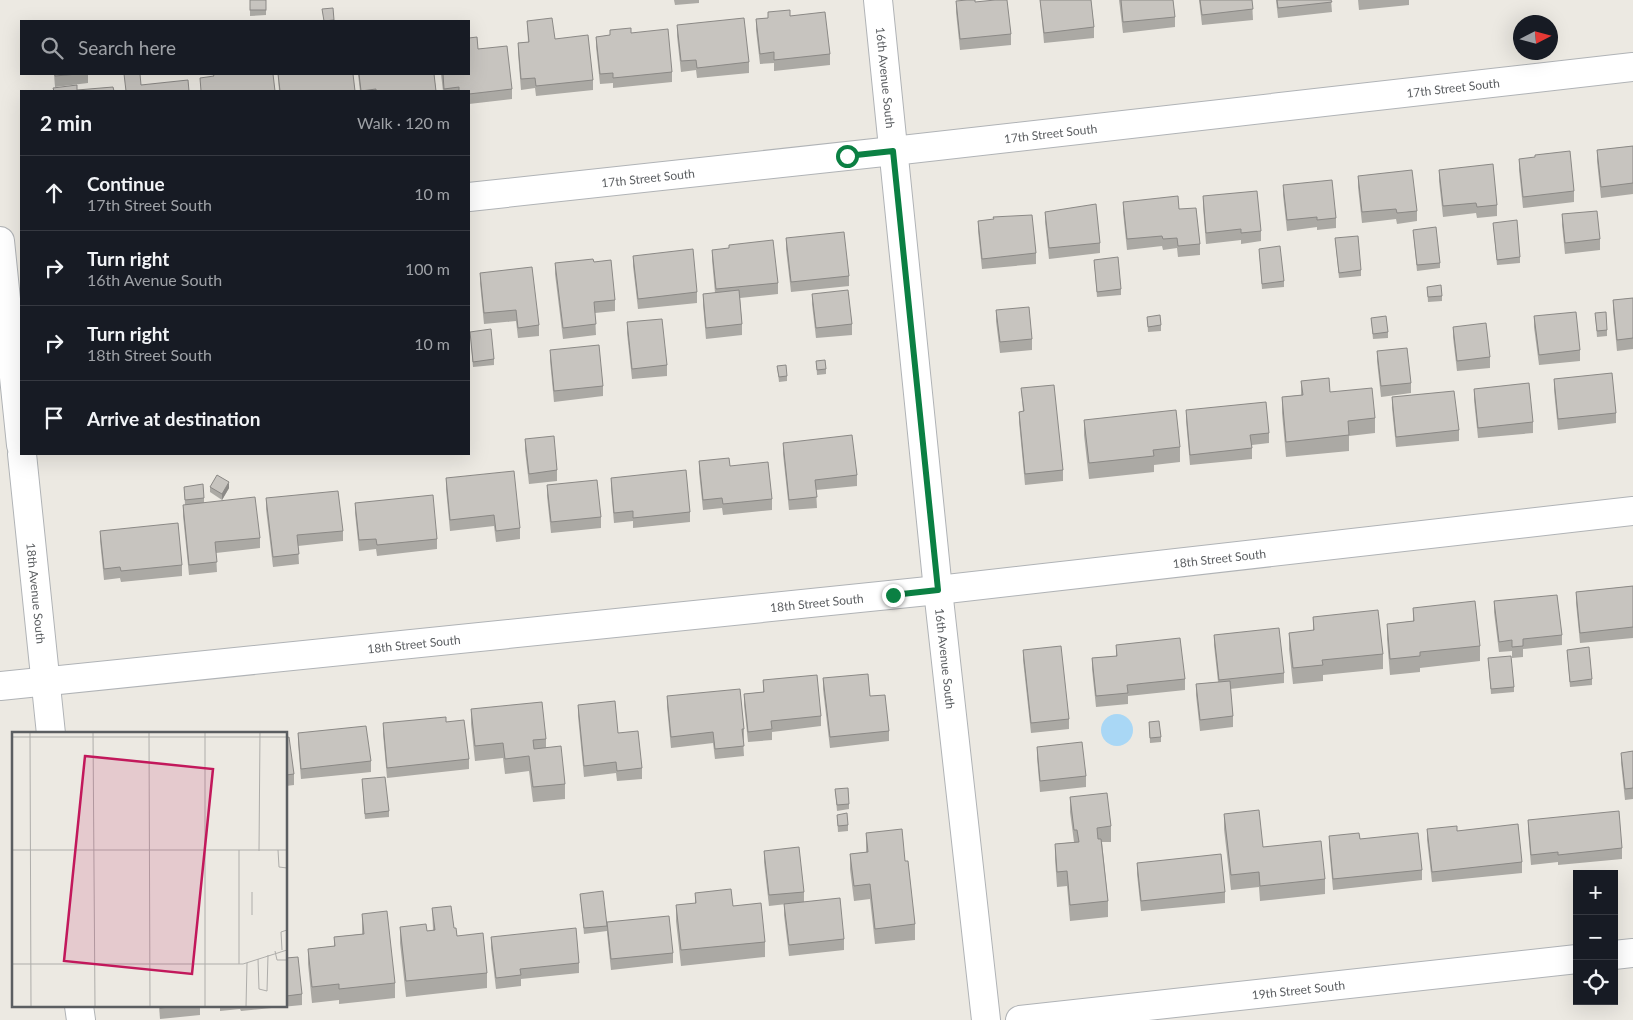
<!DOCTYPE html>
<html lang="en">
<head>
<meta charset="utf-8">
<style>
	:root { --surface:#171b24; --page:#20242c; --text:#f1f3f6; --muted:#9ea1a6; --line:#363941 }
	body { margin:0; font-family:Lato,sans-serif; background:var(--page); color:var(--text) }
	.controls { position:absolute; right:15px; bottom:15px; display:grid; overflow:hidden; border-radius:0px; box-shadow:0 5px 20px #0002 }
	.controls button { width:45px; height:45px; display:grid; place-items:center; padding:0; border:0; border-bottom:1px solid var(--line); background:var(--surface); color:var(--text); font:25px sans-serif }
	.compass { position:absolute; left:1513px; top:15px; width:45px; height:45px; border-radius:50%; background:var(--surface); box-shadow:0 5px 20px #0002; rotate:84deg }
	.stop { position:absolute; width:15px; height:15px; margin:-11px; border:4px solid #0b8043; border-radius:50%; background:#fff }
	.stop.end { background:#0b8043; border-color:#fff; box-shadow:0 1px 5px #0008 }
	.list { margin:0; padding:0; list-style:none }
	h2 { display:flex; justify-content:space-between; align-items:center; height:65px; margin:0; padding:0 20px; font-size:21px }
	h2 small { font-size:16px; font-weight:400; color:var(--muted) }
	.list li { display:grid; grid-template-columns:32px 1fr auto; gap:15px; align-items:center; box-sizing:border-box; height:75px; padding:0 20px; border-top:1px solid var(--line) }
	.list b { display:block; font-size:19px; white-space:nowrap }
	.list p { margin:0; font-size:16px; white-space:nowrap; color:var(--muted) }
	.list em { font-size:16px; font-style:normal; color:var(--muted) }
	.icon { flex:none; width:28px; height:28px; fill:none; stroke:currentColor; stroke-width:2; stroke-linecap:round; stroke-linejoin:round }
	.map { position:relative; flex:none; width:1633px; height:1020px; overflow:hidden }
	.search { position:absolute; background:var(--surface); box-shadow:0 5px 20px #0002; left:20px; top:20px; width:450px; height:55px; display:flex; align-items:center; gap:12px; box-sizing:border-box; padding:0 18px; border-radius:0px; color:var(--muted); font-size:19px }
	.panel { position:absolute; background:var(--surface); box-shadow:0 5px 20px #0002; left:20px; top:90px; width:450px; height:365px; border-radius:0px }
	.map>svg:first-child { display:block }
</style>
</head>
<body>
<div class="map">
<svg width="1633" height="1020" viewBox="0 0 1633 1020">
	<rect width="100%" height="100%" fill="#ece9e2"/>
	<circle fill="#a9d7f5" cx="1117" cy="730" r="16"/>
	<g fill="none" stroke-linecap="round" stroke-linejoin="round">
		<g stroke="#b0b3b6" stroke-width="30">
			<g id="minor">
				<path id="s1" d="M878,0L938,590L986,1020"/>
				<path id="s2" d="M469,197L893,151L1633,67"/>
				<polyline points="0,241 21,445"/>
				<path id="s3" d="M22,454L51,734"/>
				<path id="s4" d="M0,686L938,590L1633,511"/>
				<polyline points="1614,955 1633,953"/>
				<polyline points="79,1006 81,1020"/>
				<path id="s5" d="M1020,1020L1577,959"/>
			</g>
		</g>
		<use href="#minor" stroke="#fff" stroke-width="28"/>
	</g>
	<g fill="#aba9a4">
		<polygon points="250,0 266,0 266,15 250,16"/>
		<polygon points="674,0 699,0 699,3 675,5"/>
		<polygon points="1040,0 1091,0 1094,27 1094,38 1044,43"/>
		<polygon points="1119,0 1173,0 1175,17 1175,27 1123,33"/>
		<polygon points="1199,0 1252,0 1253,20 1202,25"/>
		<polygon points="1276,0 1331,0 1332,12 1278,18"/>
		<polygon points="1358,0 1409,0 1409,5 1359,10"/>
		<polygon points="956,1 975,2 1011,34 1011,45 960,50 956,12"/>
		<polygon points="768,12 790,16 830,54 830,65 774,71 774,63 760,64 756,30 756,19 768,18"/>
		<polygon points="527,21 555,39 593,80 593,90 536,96 535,88 521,90 518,53 518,43 528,42"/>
		<polygon points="677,25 749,62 749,73 697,78 696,70 681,72 677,36"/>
		<polygon points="610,30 631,33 672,72 672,82 613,88 613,83 600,84 596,47 596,37 610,35"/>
		<polygon points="478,49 512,89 512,99 469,104 469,91 443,91 441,74 469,74"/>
		<polygon points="54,74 88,74 88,83 55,87"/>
		<polygon points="278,74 355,91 279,91"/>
		<polygon points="358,74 434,74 436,91 360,91"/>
		<polygon points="1633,146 1633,194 1601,198 1597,161 1597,150"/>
		<polygon points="1519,159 1574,191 1574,202 1523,208 1519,170"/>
		<polygon points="1439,170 1497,205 1497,216 1477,218 1476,213 1443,217 1439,181"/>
		<polygon points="1358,176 1417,211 1417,221 1397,224 1396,219 1362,223 1358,187"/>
		<polygon points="1283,185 1336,218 1336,228 1317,230 1317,227 1287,231 1283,195"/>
		<polygon points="1203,196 1261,231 1261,241 1241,244 1241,240 1206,244 1203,207"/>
		<polygon points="1123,202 1179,209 1200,244 1200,255 1178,257 1177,248 1163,250 1162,246 1127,250 1123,212"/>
		<polygon points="1045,212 1100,243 1100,253 1049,259 1045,222"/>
		<polygon points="1562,214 1600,239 1600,250 1565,254 1562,225"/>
		<polygon points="978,221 1036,253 1036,264 982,269 978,231"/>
		<polygon points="1493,223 1520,257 1520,263 1497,265"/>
		<polygon points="1413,230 1440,263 1440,268 1417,271"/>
		<polygon points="786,238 849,276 849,286 791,292 786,249"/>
		<polygon points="1335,238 1361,270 1361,276 1339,278"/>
		<polygon points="1259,249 1284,281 1284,287 1262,289"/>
		<polygon points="712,250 778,283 778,294 740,298 742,324 742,335 706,339 703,305 703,294 715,293 712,260"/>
		<polygon points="633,256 697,292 697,303 638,309 633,266"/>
		<polygon points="1094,260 1121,289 1121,295 1097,297"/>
		<polygon points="594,262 615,300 615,311 595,313 596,335 563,339 555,274 555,263"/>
		<polygon points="480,273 539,325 539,336 518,338 516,321 484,324 480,283"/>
		<polygon points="1427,287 1442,296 1442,301 1428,302"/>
		<polygon points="812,294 852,324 852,335 816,338 812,304"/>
		<polygon points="1633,298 1633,349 1617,351 1613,310 1613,300"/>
		<polygon points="996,310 1032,339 1032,350 1000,353 996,321"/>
		<polygon points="1595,313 1607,330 1607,336 1597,337"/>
		<polygon points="1534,316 1580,350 1580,361 1539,365 1534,327"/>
		<polygon points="1147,317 1161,325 1161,331 1148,332"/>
		<polygon points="1371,318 1388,332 1388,338 1373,339"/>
		<polygon points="627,322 667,365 667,376 632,379 627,333"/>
		<polygon points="1453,327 1490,357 1490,368 1457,371 1453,337"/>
		<polygon points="470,332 494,359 494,365 473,367"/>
		<polygon points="550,350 603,386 603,396 554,402 550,361"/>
		<polygon points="1377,351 1411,383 1411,393 1381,397 1377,361"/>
		<polygon points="816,361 826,369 826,374 817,375"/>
		<polygon points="777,366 787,376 787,381 779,382"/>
		<polygon points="1554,379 1616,413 1616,423 1558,430 1554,390"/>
		<polygon points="1301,381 1330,392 1375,418 1375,433 1349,436 1349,451 1286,457 1282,413 1282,397 1301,395"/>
		<polygon points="1021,388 1063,470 1063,481 1025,485 1019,422 1019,412 1023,411"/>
		<polygon points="1474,389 1533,422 1533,433 1478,438 1474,400"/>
		<polygon points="1392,397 1459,430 1459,441 1396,447 1392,408"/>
		<polygon points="1186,410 1269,433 1269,443 1252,445 1252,459 1190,465 1186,421"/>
		<polygon points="1084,420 1180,447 1180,462 1154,465 1154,472 1089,479 1084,435"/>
		<polygon points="525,439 557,470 557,481 529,484 525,450"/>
		<polygon points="783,443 857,475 857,486 816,490 817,508 789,510 783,454"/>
		<polygon points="699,461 730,466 772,499 772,510 723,515 722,508 703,510 699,472"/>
		<polygon points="446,478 520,528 520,539 496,542 494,526 450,531 446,489"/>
		<polygon points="611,478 690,512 690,522 633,528 633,521 614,523 611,488"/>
		<polygon points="547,485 601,517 601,528 551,533 547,496"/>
		<polygon points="184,487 204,498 204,503 260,538 260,548 216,553 217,572 189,575 183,516 183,505 185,505"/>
		<polygon points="210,487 229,488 222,500 210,492"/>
		<polygon points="266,498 343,531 343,541 298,546 299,564 273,567 266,509"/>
		<polygon points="355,503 437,539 437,549 377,556 376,549 359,551 355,513"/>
		<polygon points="100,531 182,565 182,576 121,582 120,578 104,580 100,541"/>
		<polygon points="1633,586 1633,638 1580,643 1576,603 1576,592"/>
		<polygon points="1494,601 1562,635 1562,645 1523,649 1523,657 1512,658 1512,651 1499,652 1494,612"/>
		<polygon points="1413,608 1480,646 1480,661 1420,668 1420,672 1390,675 1387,639 1387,624 1413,621"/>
		<polygon points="1313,617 1383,654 1383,669 1323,675 1323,681 1293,684 1289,649 1289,633 1313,631"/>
		<polygon points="1214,635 1284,673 1284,683 1230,689 1233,716 1233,727 1200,731 1196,695 1196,684 1218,682 1214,645"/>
		<polygon points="1116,645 1185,679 1185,690 1128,696 1128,704 1096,707 1092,669 1092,658 1116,656"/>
		<polygon points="1023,650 1069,719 1069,729 1031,733 1023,660"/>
		<polygon points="1567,650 1592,679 1592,685 1570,687"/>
		<polygon points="1488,658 1514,687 1514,692 1491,694"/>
		<polygon points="823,678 870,696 889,731 889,741 830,748 823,689"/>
		<polygon points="763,680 821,716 821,726 772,732 772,740 748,742 744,705 744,694 763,692"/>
		<polygon points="667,696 744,729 744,740 743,740 744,756 715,759 713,743 671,748 667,707"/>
		<polygon points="578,705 618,733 642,768 642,779 617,781 616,773 584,777 578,716"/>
		<polygon points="471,709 546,739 546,748 565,784 565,799 533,802 529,771 505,774 503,758 475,761 471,724"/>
		<polygon points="446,722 469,759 469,769 387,778 383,734 383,723"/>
		<polygon points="1149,722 1161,737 1161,742 1150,743"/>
		<polygon points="298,733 371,761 371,772 301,779 298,743"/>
		<polygon points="286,738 294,774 294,785 286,786"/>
		<polygon points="1037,747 1086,776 1086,787 1040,792 1037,758"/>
		<polygon points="1633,751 1633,799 1625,800 1621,763 1621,753"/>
		<polygon points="362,779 389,811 389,817 365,819"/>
		<polygon points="835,789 849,804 849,809 837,811"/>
		<polygon points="1070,797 1111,826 1111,842 1102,842 1108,901 1108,917 1070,921 1067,886 1057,887 1055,859 1055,844 1074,842 1070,812"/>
		<polygon points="1224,814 1263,847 1325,879 1325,894 1260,901 1259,887 1231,890 1224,829"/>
		<polygon points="837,815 848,825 848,831 838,832"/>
		<polygon points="1528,820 1622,848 1622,859 1558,865 1558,862 1531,865 1528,831"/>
		<polygon points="1427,829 1457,831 1522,862 1522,873 1432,882 1427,840"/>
		<polygon points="866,833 905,861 915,924 915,940 875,944 870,899 854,901 850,869 850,854 866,852"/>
		<polygon points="1329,836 1422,870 1422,880 1333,890 1329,847"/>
		<polygon points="764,851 804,892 804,902 769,906 764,862"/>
		<polygon points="1137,863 1225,892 1225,903 1141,911 1137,874"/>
		<polygon points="695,893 733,906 765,942 765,957 681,966 676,921 676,905 695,904"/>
		<polygon points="580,894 607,926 607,931 584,934"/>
		<polygon points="784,904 844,939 844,950 789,956 784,915"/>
		<polygon points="432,908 454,928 457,936 487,973 487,988 406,997 400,943 400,927 427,931 433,930"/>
		<polygon points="362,914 395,983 395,998 339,1004 339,1000 312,1003 308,964 308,949 334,946 334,937 362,934"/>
		<polygon points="607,922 673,953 673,963 611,970 607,933"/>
		<polygon points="491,937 579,963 579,973 521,979 521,986 496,989 491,948"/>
		<polygon points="286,958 302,994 302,1005 241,1011 240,1009 220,1011 220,1006 286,1006"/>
		<polygon points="159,1006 200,1006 200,1015 160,1019"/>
	</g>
	<polygon fill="#8b8986" points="229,482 229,488 222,500 222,494"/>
	<g fill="#c7c4bf" stroke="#8b8986">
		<rect x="250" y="0" width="16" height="10"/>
		<polygon points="967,0 975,0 975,2 995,0 1007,0 1011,34 960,39 956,1"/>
		<polygon points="1040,0 1091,0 1094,27 1044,33"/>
		<polygon points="1121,0 1173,0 1175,17 1123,22"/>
		<polygon points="1200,0 1252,0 1253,9 1202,15"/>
		<polygon points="1277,0 1331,0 1332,2 1278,8"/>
		<polygon points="333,8 334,20 324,21 322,9"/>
		<polygon points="790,10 790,16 825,12 830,54 774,60 774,52 760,54 756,19 768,18 768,12"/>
		<polygon points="552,18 555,39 588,35 593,80 536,86 535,78 521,79 518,43 529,42 527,21"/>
		<polygon points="744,18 749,62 697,68 696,60 681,61 677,25"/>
		<polygon points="631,28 631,33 668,29 672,72 613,78 613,73 600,74 596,37 610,35 610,30"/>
		<polygon points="477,37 478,49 507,46 512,89 469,94 469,91 459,91 459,87 444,89 443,74 469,74 469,38"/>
		<polygon points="55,74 78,74 55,76"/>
		<polygon points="124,74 140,74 141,85 188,80 189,91 126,91"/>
		<polygon points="213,74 273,74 275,91 201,91 200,78 214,76"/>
		<polygon points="278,74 353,74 355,91 280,91"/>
		<polygon points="359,74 434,74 436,91 376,91 376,89 361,91"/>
		<polygon points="77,85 77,90 113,87 114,91 54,91 53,88"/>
		<polygon points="1633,146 1633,183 1601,187 1597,150"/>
		<polygon points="1570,151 1574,191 1523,197 1519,159 1535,157 1535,155"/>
		<polygon points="1493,164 1497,205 1477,207 1476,203 1443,206 1439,170"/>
		<polygon points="1412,170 1417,211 1397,213 1396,209 1362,212 1358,176"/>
		<polygon points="1332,180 1336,218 1317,220 1317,217 1287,220 1283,185"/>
		<polygon points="1257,191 1261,231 1241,233 1241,229 1206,233 1203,196"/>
		<polygon points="1178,196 1179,209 1196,208 1200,244 1178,246 1177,238 1163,239 1162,236 1127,239 1123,202"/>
		<polygon points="1096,204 1100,243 1049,248 1045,212"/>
		<polygon points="1597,211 1600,239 1565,243 1562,214"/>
		<polygon points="1032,215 1036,253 982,259 978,221 994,219 993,217"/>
		<polygon points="1517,220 1520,257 1497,260 1493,223"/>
		<polygon points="1436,227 1440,263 1417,265 1413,230"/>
		<polygon points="844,232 849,276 791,282 786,238"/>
		<polygon points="1358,236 1361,270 1339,273 1335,238"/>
		<polygon points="773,240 778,283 716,289 712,250 729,248 729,245"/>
		<polygon points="1280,246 1284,281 1262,284 1259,249"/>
		<polygon points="693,249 697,292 638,299 633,256"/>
		<polygon points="1118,257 1121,289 1097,292 1094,260"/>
		<polygon points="593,259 594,262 611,260 615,300 594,302 596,324 563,328 555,263"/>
		<polygon points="532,267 539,325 518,328 516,310 484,313 480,273"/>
		<polygon points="1441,285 1442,296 1428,297 1427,287"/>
		<polygon points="739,290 742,324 706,328 703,294"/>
		<polygon points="848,290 852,324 816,328 812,294"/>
		<polygon points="1633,298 1633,338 1617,340 1613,300"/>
		<polygon points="1029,307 1032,339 1000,342 996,310"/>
		<polygon points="1576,312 1580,350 1539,355 1534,316"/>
		<polygon points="1606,312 1607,330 1597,331 1595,313"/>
		<polygon points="1160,315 1161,325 1148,327 1147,317"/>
		<polygon points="1386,316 1388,332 1373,334 1371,318"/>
		<polygon points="662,319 667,365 632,369 627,322"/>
		<polygon points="1486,323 1490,357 1457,361 1453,327"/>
		<polygon points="491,329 494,359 473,362 470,332"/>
		<polygon points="599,345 603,386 554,391 550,350"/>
		<polygon points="1407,348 1411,383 1381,386 1377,351"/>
		<polygon points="825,360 826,369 817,370 816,361"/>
		<polygon points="786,365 787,376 779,377 777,366"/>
		<polygon points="1612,373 1616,413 1558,419 1554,379"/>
		<polygon points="1329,378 1330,392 1372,388 1375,418 1348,421 1349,435 1286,442 1282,397 1303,395 1301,381"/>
		<polygon points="1529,383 1533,422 1478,428 1474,389"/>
		<polygon points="1054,385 1063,470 1025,474 1019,412 1024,411 1021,388"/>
		<polygon points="1454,391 1459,430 1396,437 1392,397"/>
		<polygon points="1266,402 1269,433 1250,435 1252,448 1190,455 1186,410"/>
		<polygon points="1176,410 1180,447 1153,450 1154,456 1089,463 1084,420"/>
		<polygon points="852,435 857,475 815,480 817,497 789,500 783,443"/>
		<polygon points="554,436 557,470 529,474 525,439"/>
		<polygon points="729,458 730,466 768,462 772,499 723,504 722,498 703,500 699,461"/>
		<polygon points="686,470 690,512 633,518 633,511 614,513 611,478"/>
		<polygon points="514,471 520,528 496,531 494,515 450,520 446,478"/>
		<polygon points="217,475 229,482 222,494 210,487"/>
		<polygon points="597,480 601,517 551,522 547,485"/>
		<polygon points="203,484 204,498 185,500 184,487"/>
		<polygon points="338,491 343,531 297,535 299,554 273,557 266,498"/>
		<polygon points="433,495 437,539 377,545 376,539 359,540 355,503"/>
		<polygon points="255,497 260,538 215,542 217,562 189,565 183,505"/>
		<polygon points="178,523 182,565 121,571 120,567 104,569 100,531"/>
		<polygon points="1633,586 1633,627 1580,633 1576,592"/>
		<polygon points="1557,595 1562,635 1523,639 1523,646 1512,647 1512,640 1499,642 1494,601"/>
		<polygon points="1475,601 1480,646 1420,652 1420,656 1390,659 1387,624 1414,621 1413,608"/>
		<polygon points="1378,610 1383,654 1322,660 1323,665 1293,668 1289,633 1314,630 1313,617"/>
		<polygon points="1279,628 1284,673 1219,680 1214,635"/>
		<polygon points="1180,638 1185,679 1127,685 1128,693 1096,696 1092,658 1117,656 1116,645"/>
		<polygon points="1061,646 1069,719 1031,723 1023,650"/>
		<polygon points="1589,647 1592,679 1570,682 1567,650"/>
		<polygon points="1511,656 1514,687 1491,689 1488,658"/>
		<polygon points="868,674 870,696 885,695 889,731 830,737 823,678"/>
		<polygon points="817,675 821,716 771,721 772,729 748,732 744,694 764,692 763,680"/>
		<polygon points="1230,681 1233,716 1200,720 1196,684"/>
		<polygon points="740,689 744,729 742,729 744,746 715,749 713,732 671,737 667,696"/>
		<polygon points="615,701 618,733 638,731 642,768 617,771 616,762 584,766 578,705"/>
		<polygon points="542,702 546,739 533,740 534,749 561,746 565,784 533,787 529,756 505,759 503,743 475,746 471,709"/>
		<polygon points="446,717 446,722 464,720 469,759 387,768 383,723"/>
		<polygon points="1159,721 1161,737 1150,738 1149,722"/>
		<polygon points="366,726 371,761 301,769 298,733"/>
		<polygon points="289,737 294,774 286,775 286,738"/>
		<polygon points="1082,742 1086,776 1040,781 1037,747"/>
		<polygon points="1633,751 1633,788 1625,789 1621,753"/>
		<polygon points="385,777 389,811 365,814 362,779"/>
		<polygon points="848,788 849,804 837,805 835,789"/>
		<polygon points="1107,793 1111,826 1097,828 1098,839 1101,839 1108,901 1070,905 1067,871 1057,872 1055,844 1079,842 1077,830 1074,830 1070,797"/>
		<polygon points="1259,810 1263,847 1321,841 1325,879 1260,886 1259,872 1231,875 1224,814"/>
		<polygon points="1619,811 1622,848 1558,855 1558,852 1531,855 1528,820"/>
		<polygon points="847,813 848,825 838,826 837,815"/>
		<polygon points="1518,824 1522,862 1432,872 1427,829 1457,826 1457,831"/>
		<polygon points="902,829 905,861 908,861 915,924 875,929 870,884 854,886 850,854 868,852 866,833"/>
		<polygon points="1359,833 1360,839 1418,833 1422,870 1333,879 1329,836"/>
		<polygon points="799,847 804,892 769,895 764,851"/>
		<polygon points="1221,854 1225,892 1141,901 1137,863"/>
		<polygon points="731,889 733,906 761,903 765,942 681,950 676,905 696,903 695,893"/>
		<polygon points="603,891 607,926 584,928 580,894"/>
		<polygon points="840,898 844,939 789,945 784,904"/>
		<polygon points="451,906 454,928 456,928 457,936 483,933 487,973 406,981 400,927 426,924 427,931 435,930 432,908"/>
		<polygon points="387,911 395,983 339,989 339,984 312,987 308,949 335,946 334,937 364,934 362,914"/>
		<polygon points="669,916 673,953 611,959 607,922"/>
		<polygon points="576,928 579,963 520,969 521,975 496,978 491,937"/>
		<polygon points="298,957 302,994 286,996 286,958"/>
		<polygon points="160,1006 180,1006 160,1008"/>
	</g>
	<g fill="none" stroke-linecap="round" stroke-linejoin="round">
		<polyline stroke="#0b8043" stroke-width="6" points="847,156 893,151 938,590 893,595"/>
	</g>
	<g text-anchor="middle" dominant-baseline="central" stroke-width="4" stroke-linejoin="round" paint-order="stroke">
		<g font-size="12" fill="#5b5e61" stroke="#fff">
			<text stroke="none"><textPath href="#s1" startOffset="78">16th Avenue South</textPath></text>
			<text stroke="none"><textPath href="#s2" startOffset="990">17th Street South</textPath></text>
			<text stroke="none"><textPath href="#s2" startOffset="585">17th Street South</textPath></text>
			<text stroke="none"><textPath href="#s2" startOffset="180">17th Street South</textPath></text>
			<text stroke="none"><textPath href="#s4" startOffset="1226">18th Street South</textPath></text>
			<text stroke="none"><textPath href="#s3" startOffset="140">18th Avenue South</textPath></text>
			<text stroke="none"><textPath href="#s4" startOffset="821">18th Street South</textPath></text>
			<text stroke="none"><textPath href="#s4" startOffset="416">18th Street South</textPath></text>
			<text stroke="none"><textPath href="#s1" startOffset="662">16th Avenue South</textPath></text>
			<text stroke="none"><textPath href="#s5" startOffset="280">19th Street South</textPath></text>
		</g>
	</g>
	<g transform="translate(12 732)">
		<rect width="275" height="275" fill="#ece9e2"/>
		<path fill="none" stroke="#aeadaa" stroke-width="1" d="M18,0L19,275M81,0L83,275M137,0L138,275M193,0V275M0,5H275M0,118H275M227,118V232M266,118L267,135L275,136M247,119L248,0M240,160V183M270,218L269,200L275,198M263,219L265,228H275M246,227L247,257L255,259L256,223M0,232H231L275,218M234,275L235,231"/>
		<path fill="#c2185b" fill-opacity="0.15" stroke="#c2185b" stroke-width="2.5" d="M73,24L201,37L180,242L52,229Z"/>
		<rect width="275" height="275" fill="none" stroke="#5b5e61" stroke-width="2.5"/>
	</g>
</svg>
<div class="controls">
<button>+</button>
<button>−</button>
<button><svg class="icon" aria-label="locate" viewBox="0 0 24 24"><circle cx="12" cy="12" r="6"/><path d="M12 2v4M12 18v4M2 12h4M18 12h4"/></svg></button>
</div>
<svg class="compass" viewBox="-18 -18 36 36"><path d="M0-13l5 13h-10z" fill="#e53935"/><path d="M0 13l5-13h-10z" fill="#9ea1a6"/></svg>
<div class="stop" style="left:847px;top:156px"></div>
<div class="stop end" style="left:893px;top:595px"></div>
<div class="search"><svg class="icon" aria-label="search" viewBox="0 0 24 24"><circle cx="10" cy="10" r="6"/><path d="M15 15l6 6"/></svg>Search here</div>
<section class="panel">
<h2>2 min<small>Walk · 120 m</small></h2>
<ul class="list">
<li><svg class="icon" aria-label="ahead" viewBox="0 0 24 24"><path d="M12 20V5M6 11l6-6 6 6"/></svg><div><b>Continue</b><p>17th Street South</p></div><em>10 m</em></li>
<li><svg class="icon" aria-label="right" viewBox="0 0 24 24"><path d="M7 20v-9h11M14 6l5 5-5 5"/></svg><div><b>Turn right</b><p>16th Avenue South</p></div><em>100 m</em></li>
<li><svg class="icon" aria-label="right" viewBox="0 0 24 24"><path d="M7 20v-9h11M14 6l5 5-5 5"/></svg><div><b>Turn right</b><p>18th Street South</p></div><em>10 m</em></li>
<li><svg class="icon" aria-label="arrive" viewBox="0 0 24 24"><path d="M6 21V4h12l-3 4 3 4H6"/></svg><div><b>Arrive at destination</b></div></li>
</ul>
</section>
</div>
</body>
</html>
